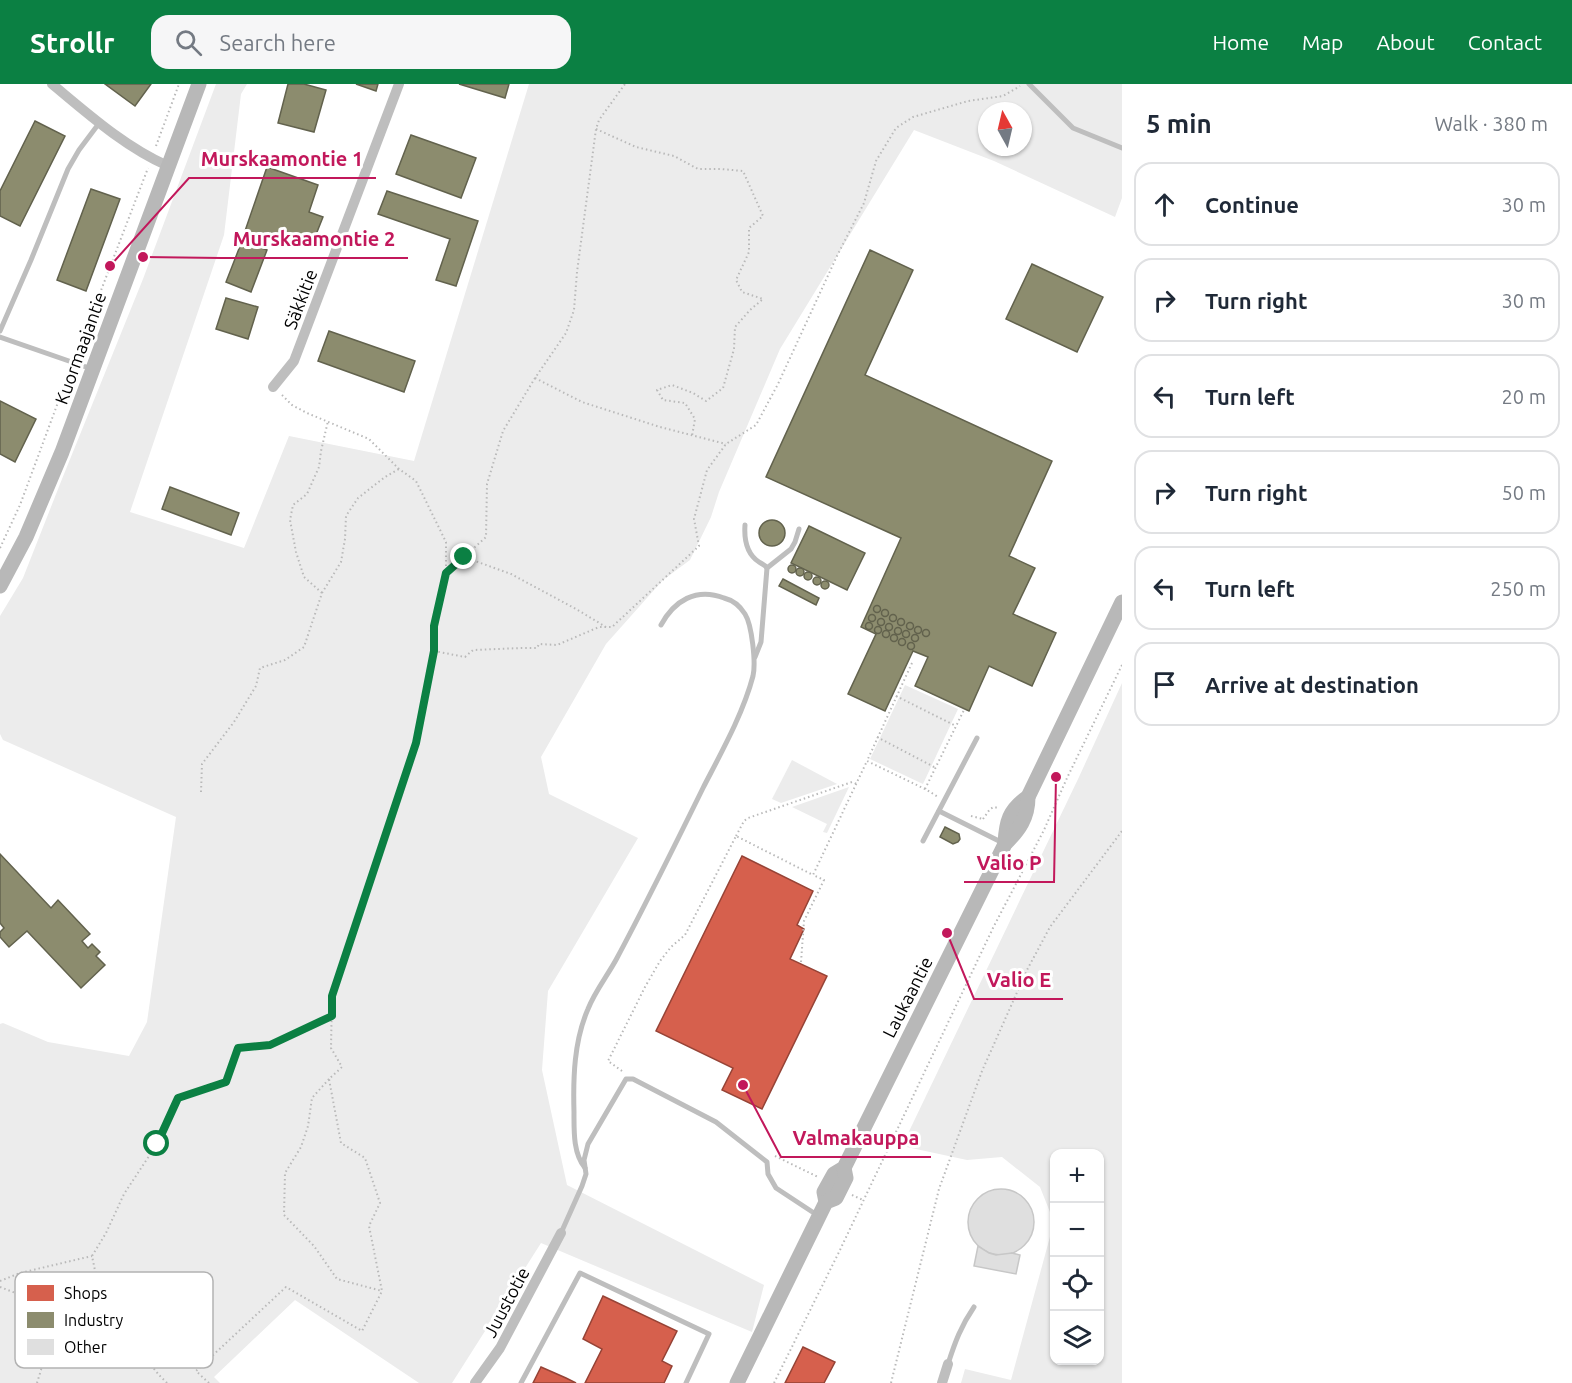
<!DOCTYPE html>
<html lang="en">
<head>
<meta charset="utf-8">
<style>
	:root { --surface:#fff; --page:#f6f6f7; --text:#1f2937; --muted:#747a83; --line:#e0e1e3; --accent:#0b8043 }
	body { margin:0; font-family:Ubuntu,sans-serif; background:var(--page); color:var(--text) }
	.controls { position:absolute; right:18px; bottom:18px; display:grid; overflow:hidden; border-radius:12px; box-shadow:0 2px 4px #0004 }
	.controls button { width:54px; height:54px; display:grid; place-items:center; padding:0; border:0; border-bottom:2px solid var(--line); background:var(--surface); color:var(--text); font:30px sans-serif }
	.compass { position:absolute; left:978px; top:18px; width:54px; height:54px; border-radius:50%; background:var(--surface); box-shadow:0 2px 4px #0004; rotate:352deg }
	.stop { position:absolute; width:18px; height:18px; margin:-14px; border:4px solid #0b8043; border-radius:50%; background:#fff }
	.stop.end { background:#0b8043; border-color:#fff; box-shadow:0 2px 6px #0008 }
	.list { margin:0; padding:0; list-style:none }
	h2 { display:flex; justify-content:space-between; align-items:center; height:78px; margin:0; padding:0 24px; font-size:26px }
	h2 small { font-size:20px; font-weight:400; color:var(--muted) }
	.list li { display:grid; grid-template-columns:39px 1fr auto; gap:18px; align-items:center; box-sizing:border-box; height:84px; margin:0 12px 12px; padding:0 12px; border:2px solid var(--line); border-radius:18px }
	.list b { display:block; font-size:22px; white-space:nowrap }
	.list em { font-size:20px; font-style:normal; color:var(--muted) }
	.icon { flex:none; width:33px; height:33px; fill:none; stroke:currentColor; stroke-width:2; stroke-linecap:round; stroke-linejoin:round }
	.map { position:relative; flex:none; width:1122px; height:1299px; overflow:hidden }
	header { display:flex; align-items:center; gap:36px; box-sizing:border-box; height:84px; padding:0 30px; background:var(--accent); color:#fff }
	header strong { font-size:28px }
	nav { display:flex; gap:33px; margin-inline-start:auto; font-size:21px }
	.search { width:420px; height:54px; background:var(--page); display:flex; align-items:center; gap:15px; box-sizing:border-box; padding:0 21px; border-radius:18px; color:var(--muted); font-size:22px }
	main { display:flex }
	aside { flex:1; background:var(--surface) }
	.map>svg:first-child { display:block }
</style>
</head>
<body>
<header>
<strong>Strollr</strong>
<div class="search"><svg class="icon" aria-label="search" viewBox="0 0 24 24"><circle cx="10" cy="10" r="6"/><path d="M15 15l6 6"/></svg>Search here</div>
<nav><a>Home</a><a>Map</a><a>About</a><a>Contact</a></nav>
</header>
<main>
<div class="map">
<svg width="1122" height="1299" viewBox="0 0 1122 1299">
	<rect width="100%" height="100%" fill="#fff"/>
	<g fill="#ececec" fill-rule="evenodd">
		<path d="M216,0H247L241,10L224,151L130,428L244,464L289,352L414,377L529,0H1122V114L1115,133L994,77L914,46L780,265L719,408L711,433L690,476L663,496L606,560L541,673L549,710L638,754L548,907L542,986L567,1101L764,1201L752,1248L541,1159L452,1299H419L295,1216L214,1293L220,1299H0V940L3,939L48,958L129,972L147,938L176,733L3,656L0,650V532L23,494L62,395L143,195ZM987,27H1023V63H987Z"/>
		<path d="M1122,599V1299H961L965,1285L1011,1296L1054,1138L1040,1103L1002,1073L967,1076L902,1062L1079,693ZM1054,1070H1100V1276H1054Z"/>
		<polygon points="905,601 958,625 923,700 870,675"/>
		<polygon points="792,676 837,700 781,719 772,715"/>
		<polygon points="849,703 827,749 823,748 827,740 792,723"/>
	</g>
	<g fill="#d6604d" stroke="#964336" stroke-width="1.5">
		<polygon points="742,772 813,807 797,841 804,845 790,875 827,892 762,1025 722,1006 733,984 656,947"/>
		<polygon points="603,1212 677,1247 662,1277 672,1282 664,1299 585,1299 602,1265 583,1255"/>
		<polygon points="803,1263 835,1278 824,1299 785,1299"/>
		<polygon points="541,1283 566,1294 576,1299 533,1299"/>
	</g>
	<g fill="#8c8c6e" stroke="#62624d" stroke-width="1.5">
		<polygon points="105,0 151,0 135,22"/>
		<polygon points="288,0 304,0 326,6 314,48 278,39"/>
		<polygon points="356,0 378,0 376,7"/>
		<polygon points="459,0 509,0 505,14"/>
		<polygon points="35,37 65,52 20,142 0,132 0,107"/>
		<polygon points="411,51 476,74 461,114 396,90"/>
		<polygon points="267,83 318,101 309,128 323,133 311,163 291,157 289,162 245,147"/>
		<polygon points="91,105 120,115 86,207 57,196"/>
		<polygon points="387,107 478,137 456,202 436,196 450,155 378,130"/>
		<polygon points="242,157 267,166 251,208 226,198"/>
		<polygon points="870,166 913,186 865,291 1052,377 1009,472 1035,484 1013,530 1056,549 1032,602 989,582 969,627 915,602 928,573 913,567 885,627 848,610 876,550 861,543 901,454 766,393"/>
		<polygon points="1032,180 1103,213 1077,268 1006,235"/>
		<polygon points="226,214 258,223 248,255 216,245"/>
		<polygon points="329,247 415,277 404,308 318,277"/>
		<polygon points="0,317 36,335 15,378 0,370"/>
		<polygon points="170,403 239,429 231,451 162,425"/>
		<circle cx="772" cy="449" r="13"/>
		<polygon points="809,442 865,469 847,506 791,479"/>
		<circle cx="792" cy="485" r="4"/>
		<circle cx="800" cy="488" r="4"/>
		<circle cx="808" cy="492" r="4"/>
		<circle cx="817" cy="497" r="4"/>
		<polygon points="783,495 819,514 816,521 779,502"/>
		<circle cx="825" cy="501" r="4"/>
		<circle cx="877" cy="525" r="3.5"/>
		<circle cx="885" cy="529" r="3.5"/>
		<circle cx="893" cy="534" r="3.5"/>
		<circle cx="872" cy="534" r="3.5"/>
		<circle cx="901" cy="538" r="3.5"/>
		<circle cx="881" cy="538" r="3.5"/>
		<circle cx="869" cy="542" r="3.5"/>
		<circle cx="910" cy="542" r="3.5"/>
		<circle cx="889" cy="543" r="3.5"/>
		<circle cx="918" cy="546" r="3.5"/>
		<circle cx="878" cy="546" r="3.5"/>
		<circle cx="898" cy="547" r="3.5"/>
		<circle cx="926" cy="549" r="3.5"/>
		<circle cx="906" cy="550" r="3.5"/>
		<circle cx="886" cy="550" r="3.5"/>
		<circle cx="915" cy="554" r="3.5"/>
		<circle cx="894" cy="554" r="3.5"/>
		<circle cx="902" cy="558" r="3.5"/>
		<circle cx="911" cy="562" r="3.5"/>
		<polygon points="945,743 959,750 960,755 958,758 953,760 940,753"/>
		<polygon points="0,770 51,824 58,816 90,850 82,857 88,864 92,860 100,868 96,872 105,881 81,904 27,847 9,863 0,853 0,848 4,844 0,839"/>
	</g>
	<g fill="#dfdfdf" stroke="#c7c7c7" stroke-width="1.5">
		<circle cx="1001" cy="1138" r="33"/>
		<polygon points="978,1162 989,1169 996,1171 1012,1169 1020,1171 1016,1190 974,1182"/>
	</g>
	<g fill="none" stroke-linecap="round" stroke-linejoin="round">
		<g stroke="#b9b9b9" stroke-width="2" stroke-dasharray="1.5 3" stroke-linecap="butt">
			<polyline points="596,45 636,63 674,72 698,85 721,85 743,87 763,132 749,144 749,168 736,196 742,208 763,215 750,226 735,243 734,265 723,304 706,317 693,309 672,301 657,306 663,316 685,319 695,335 692,352"/>
			<polyline points="156,62 179,0"/>
			<polyline points="77,269 148,84"/>
			<polyline points="535,294 582,318 660,343 726,360"/>
			<polyline points="282,311 292,321 307,329 369,355 399,385 416,397 446,458 446,489"/>
			<polyline points="0,464 20,421 70,286"/>
			<polyline points="464,473 511,490 576,525 606,543"/>
			<polyline points="322,509 304,493 296,468 290,436 293,421 307,410 319,383 321,367 328,337"/>
			<polyline points="434,567 465,573 473,566 522,564 537,564 539,560 557,561 599,543 612,543 699,462 694,435 707,386 726,360 756,341 778,300 837,172 864,119 876,77 896,44 913,33 968,17 1003,12 1020,2"/>
			<polyline points="912,579 867,677 927,706 938,713"/>
			<polyline points="896,612 956,642"/>
			<polyline points="877,653 936,684"/>
			<polyline points="925,705 964,626"/>
			<polyline points="201,708 202,680 234,638 256,602 260,584 285,576 304,563 322,509 341,478 345,455 346,432 358,414 385,393 399,385"/>
			<polyline points="971,732 983,735"/>
			<polyline points="983,735 990,725 994,723 998,724"/>
			<polyline points="736,752 744,737 748,734 852,698 857,700"/>
			<polyline points="801,878 804,837 824,796 813,791"/>
			<polyline points="622,987 608,977 645,903 660,877 671,863 685,851 736,752 813,791 867,677"/>
			<polyline points="329,995 312,1014 308,1042 301,1063 285,1089 284,1131 314,1162 337,1195 382,1207"/>
			<polyline points="775,1072 818,1093"/>
			<polyline points="852,1111 863,1116"/>
			<polyline points="0,1197 20,1189 92,1172"/>
			<polyline points="0,1203 18,1210 39,1233 46,1258 41,1286 37,1299"/>
			<polyline points="167,1299 159,1291 135,1261 104,1230 92,1172 106,1149 124,1110 157,1060 178,1014 226,998 238,964 270,961 332,932"/>
			<polyline points="209,1299 196,1287 286,1203 362,1247 382,1207 369,1142 380,1119 365,1074 341,1059 329,995 342,983 331,964 332,912 416,659 434,567 434,542 446,489 486,453 487,400 503,347 535,294 566,249 574,226 577,188 596,45 599,36 625,0"/>
			<polyline points="774,1299 839,1168 993,844 1044,746 1067,694 1122,581"/>
			<polyline points="891,1299 939,1105 982,987 1027,886 1050,843 1122,747"/>
		</g>
		<g stroke="#bebebe" stroke-width="5">
			<polyline points="1029,0 1073,44 1122,64"/>
			<polyline points="0,247 31,176 68,85 79,66 100,38"/>
			<polyline points="0,253 92,285"/>
			<path d="M745,441C744,455 747,470 759,478C762,480 765,481 767,484"/>
			<polyline points="755,573 761,558 767,484 791,465 795,458 799,445"/>
			<polyline points="939,727 1003,759"/>
			<polyline points="923,757 977,654"/>
			<path d="M585,1084C573,1069 574,1047 574,1028C573,994 574,957 588,925C595,907 608,891 617,874C647,818 675,761 703,704C721,669 743,630 753,592C756,579 752,541 745,530C740,522 732,516 724,514C696,503 674,517 661,541"/>
			<polyline points="561,1149 582,1102 586,1090 584,1076 588,1060 626,995 633,995 716,1038 767,1078 768,1090 776,1104 817,1131"/>
			<path d="M948,1280C955,1258 961,1242 974,1223"/>
			<polyline points="521,1299 580,1189 709,1250 686,1299"/>
		</g>
		<g stroke="#bebebe" stroke-width="10">
			<path d="M52,0C88,30 125,63 168,82"/>
			<polyline points="273,303 294,277 399,0"/>
			<polyline points="475,1299 500,1264 561,1149"/>
			<polyline points="942,1299 948,1280"/>
		</g>
		<g stroke="#b8b8b8" stroke-width="15">
			<polyline points="0,502 26,453 62,368 199,0"/>
			<path d="M1005,760C1006,738 1009,726 1028,713"/>
			<path d="M826,1118L824,1108L834,1090L844,1084L1005,760C1019,746 1028,734 1028,713L1122,518"/>
			<polyline points="737,1299 826,1118 836,1114 846,1094 844,1084"/>
		</g>
	</g>
	<g fill="none" stroke-linecap="round" stroke-linejoin="round">
		<polyline stroke="#0b8043" stroke-width="8" points="157,1060 178,1014 226,998 238,964 270,961 332,932 332,912 416,659 434,567 434,542 446,489 464,473"/>
	</g>
	<g text-anchor="middle" dominant-baseline="central" stroke-width="6" stroke-linejoin="round" paint-order="stroke">
		<g font-size="18" fill="#000" stroke="#fff">
			<text transform="translate(300 215) rotate(-69)">Säkkitie</text>
			<text transform="translate(80 264) rotate(-70)">Kuormaajantie</text>
			<text transform="translate(907 913) rotate(-63)">Laukaantie</text>
			<text transform="translate(506 1218) rotate(-62)">Juustotie</text>
		</g>
	</g>
	<rect x="15" y="1188" width="198" height="96" rx="9" fill="#fff" stroke="#b2b2b2" stroke-width="1.5"/>
	<rect x="27" y="1201" width="27" height="16" fill="#d6604d"/>
	<rect x="27" y="1228" width="27" height="16" fill="#8c8c6e"/>
	<rect x="27" y="1255" width="27" height="16" fill="#dfdfdf"/>
	<g font-size="16" fill="#000">
		<text x="64" y="1215">Shops</text>
		<text x="64" y="1242">Industry</text>
		<text x="64" y="1269">Other</text>
	</g>
	<path fill="none" stroke="#c2185b" stroke-width="2" d="M110 182L189 94H376M143 173L221 174H408M1056 693L1054 798H964M947 849L974 915H1063M743 1001L781 1073H931"/>
	<g fill="#c2185b" stroke="#fff" stroke-width="2">
		<circle cx="110" cy="182" r="6"/>
		<circle cx="143" cy="173" r="6"/>
		<circle cx="1056" cy="693" r="6"/>
		<circle cx="947" cy="849" r="6"/>
		<circle cx="743" cy="1001" r="6"/>
	</g>
	<g font-size="20" text-anchor="middle" font-weight="bold" fill="#c2185b" stroke="#fff" stroke-width="6" stroke-linejoin="round" paint-order="stroke">
		<text x="282" y="82">Murskaamontie 1</text>
		<text x="314" y="162">Murskaamontie 2</text>
		<text x="1009" y="786">Valio P</text>
		<text x="1019" y="903">Valio E</text>
		<text x="856" y="1061">Valmakauppa</text>
	</g>
</svg>
<div class="controls">
<button>+</button>
<button>−</button>
<button><svg class="icon" aria-label="locate" viewBox="0 0 24 24"><circle cx="12" cy="12" r="6"/><path d="M12 2v4M12 18v4M2 12h4M18 12h4"/></svg></button>
<button><svg class="icon" aria-label="layers" viewBox="0 0 24 24"><path d="M12 4l9 5-9 5-9-5zM3 14l9 5 9-5"/></svg></button>
</div>
<svg class="compass" viewBox="-18 -18 36 36"><path d="M0-13l5 13h-10z" fill="#e53935"/><path d="M0 13l5-13h-10z" fill="#747a83"/></svg>
<div class="stop" style="left:157px;top:1060px"></div>
<div class="stop end" style="left:464px;top:473px"></div>
</div>
<aside>
<h2>5 min<small>Walk · 380 m</small></h2>
<ul class="list">
<li><svg class="icon" aria-label="ahead" viewBox="0 0 24 24"><path d="M12 20V5M6 11l6-6 6 6"/></svg><div><b>Continue</b></div><em>30 m</em></li>
<li><svg class="icon" aria-label="right" viewBox="0 0 24 24"><path d="M7 20v-9h11M14 6l5 5-5 5"/></svg><div><b>Turn right</b></div><em>30 m</em></li>
<li><svg class="icon" aria-label="left" viewBox="0 0 24 24"><path d="M17 20v-9H6M10 6l-5 5 5 5"/></svg><div><b>Turn left</b></div><em>20 m</em></li>
<li><svg class="icon" aria-label="right" viewBox="0 0 24 24"><path d="M7 20v-9h11M14 6l5 5-5 5"/></svg><div><b>Turn right</b></div><em>50 m</em></li>
<li><svg class="icon" aria-label="left" viewBox="0 0 24 24"><path d="M17 20v-9H6M10 6l-5 5 5 5"/></svg><div><b>Turn left</b></div><em>250 m</em></li>
<li><svg class="icon" aria-label="arrive" viewBox="0 0 24 24"><path d="M6 21V4h12l-3 4 3 4H6"/></svg><div><b>Arrive at destination</b></div></li>
</ul>
</aside>
</main>
</body>
</html>
